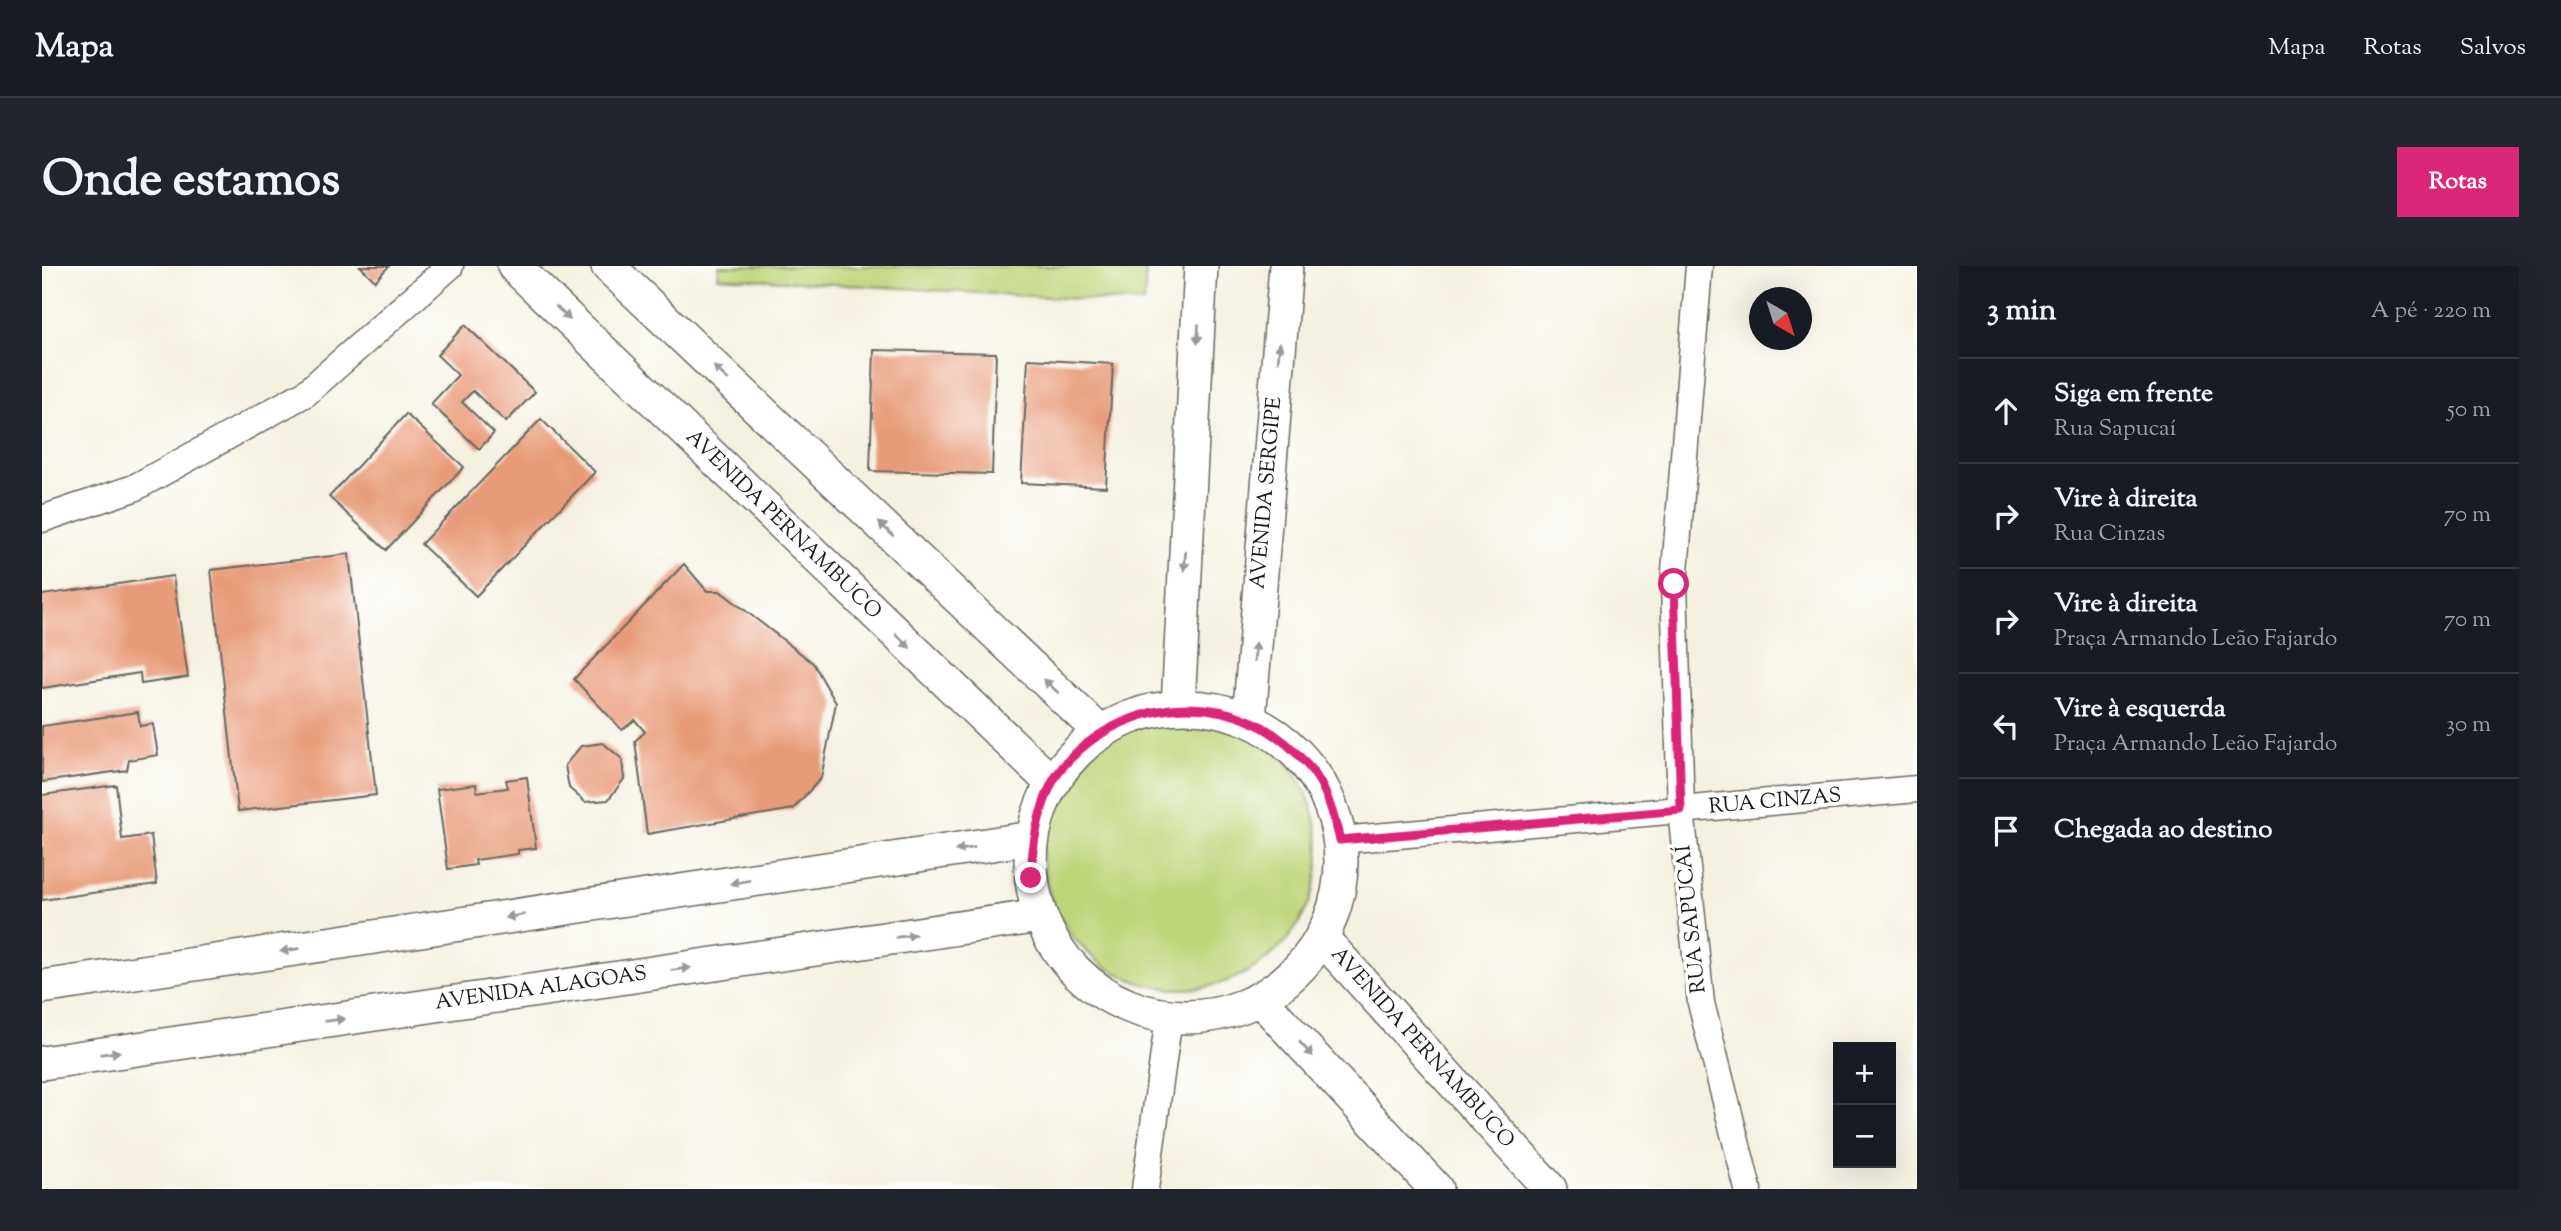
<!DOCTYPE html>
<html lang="pt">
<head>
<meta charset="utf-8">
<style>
	:root { --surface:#171b24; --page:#20242c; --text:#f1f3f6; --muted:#9ea1a6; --line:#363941; --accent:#db2777 }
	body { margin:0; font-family:"Sorts Mill Goudy",serif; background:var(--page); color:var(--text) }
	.controls { position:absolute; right:21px; bottom:21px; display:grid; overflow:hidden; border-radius:0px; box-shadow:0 7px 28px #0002 }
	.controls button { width:63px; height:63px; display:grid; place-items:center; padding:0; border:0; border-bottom:2px solid var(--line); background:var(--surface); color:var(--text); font:35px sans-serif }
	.compass { position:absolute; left:1707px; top:21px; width:63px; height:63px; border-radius:50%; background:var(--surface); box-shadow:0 7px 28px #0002; rotate:141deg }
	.stop { position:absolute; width:21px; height:21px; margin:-16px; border:5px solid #db2777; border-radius:50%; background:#fff }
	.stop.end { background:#db2777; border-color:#fff; box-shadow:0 2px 7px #0008 }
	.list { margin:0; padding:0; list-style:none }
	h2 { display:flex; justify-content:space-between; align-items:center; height:91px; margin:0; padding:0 28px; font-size:30px }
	h2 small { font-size:23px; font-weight:400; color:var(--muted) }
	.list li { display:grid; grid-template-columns:46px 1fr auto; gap:21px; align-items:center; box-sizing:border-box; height:105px; padding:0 28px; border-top:2px solid var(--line) }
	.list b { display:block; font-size:26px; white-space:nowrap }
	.list p { margin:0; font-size:23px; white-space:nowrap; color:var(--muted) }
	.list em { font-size:23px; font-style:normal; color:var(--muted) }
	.icon { flex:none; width:38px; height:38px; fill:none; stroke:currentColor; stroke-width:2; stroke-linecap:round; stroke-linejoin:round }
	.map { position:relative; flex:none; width:1875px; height:923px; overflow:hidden; border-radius:0px }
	header { display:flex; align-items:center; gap:42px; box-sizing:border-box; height:98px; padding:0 35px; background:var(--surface); border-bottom:2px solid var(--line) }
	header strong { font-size:33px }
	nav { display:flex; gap:38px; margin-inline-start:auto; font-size:24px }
	.intro { display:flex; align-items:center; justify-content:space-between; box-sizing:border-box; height:168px; padding:0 42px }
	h1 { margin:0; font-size:49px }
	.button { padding:18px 32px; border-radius:0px; background:var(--accent); color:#fff; font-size:24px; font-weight:700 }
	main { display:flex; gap:42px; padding:0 42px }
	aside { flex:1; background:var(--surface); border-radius:0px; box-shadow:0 7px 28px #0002 }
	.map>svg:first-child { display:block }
</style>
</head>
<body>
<header>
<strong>Mapa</strong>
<nav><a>Mapa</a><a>Rotas</a><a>Salvos</a></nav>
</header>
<div class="intro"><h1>Onde estamos</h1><a class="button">Rotas</a></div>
<main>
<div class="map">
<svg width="1875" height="923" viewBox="0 0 1875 923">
	<rect width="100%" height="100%" fill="#fff"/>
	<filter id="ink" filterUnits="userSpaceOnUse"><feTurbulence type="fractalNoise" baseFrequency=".0143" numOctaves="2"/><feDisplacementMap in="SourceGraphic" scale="14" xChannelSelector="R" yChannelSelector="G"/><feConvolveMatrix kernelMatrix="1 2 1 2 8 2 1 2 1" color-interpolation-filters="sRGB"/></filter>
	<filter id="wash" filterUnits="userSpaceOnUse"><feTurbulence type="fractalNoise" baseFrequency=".00686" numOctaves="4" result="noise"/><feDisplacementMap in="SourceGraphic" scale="28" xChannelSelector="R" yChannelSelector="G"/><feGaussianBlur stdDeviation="1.57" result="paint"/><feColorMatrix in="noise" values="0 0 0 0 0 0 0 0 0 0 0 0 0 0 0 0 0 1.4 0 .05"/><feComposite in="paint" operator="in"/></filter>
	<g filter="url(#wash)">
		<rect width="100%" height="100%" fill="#f5f1e1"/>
		<g fill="#bfd57a" stroke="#6e784b" stroke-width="2">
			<polygon points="677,0 1104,0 1102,37 676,11"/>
			<circle cx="1139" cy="585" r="138"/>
		</g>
		<g id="blocks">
			<g fill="#e89b79">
				<polygon points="318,0 347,0 333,15"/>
				<polygon points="423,59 493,126 464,156 431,125 420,136 452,167 437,183 389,138 416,109 395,89"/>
				<polygon points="832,84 954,87 950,208 828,205"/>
				<polygon points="986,93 1071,98 1064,221 979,217"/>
				<polygon points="364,148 422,201 344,284 287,231"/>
				<polygon points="499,153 553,206 434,330 379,278"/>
				<polygon points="307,288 334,529 196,545 169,304"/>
				<polygon points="642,298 665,325 678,325 771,397 794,437 779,512 751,543 605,568 593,475 603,466 593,454 580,464 532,413"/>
				<polygon points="131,310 146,411 99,418 98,407 0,422 0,329"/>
				<polygon points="96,446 98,460 111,458 116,489 87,494 85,504 0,516 0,460"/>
				<polygon points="561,477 580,493 582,513 566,534 543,536 527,522 523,499 539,480"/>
				<polygon points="485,511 494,582 476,584 476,588 433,594 434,599 406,603 395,523 434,518 435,526 466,522 464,514"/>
				<polygon points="74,519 80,573 109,569 115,618 0,634 0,529"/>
			</g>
		</g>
	</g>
	<g filter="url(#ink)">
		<use href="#blocks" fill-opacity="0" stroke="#686761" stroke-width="2"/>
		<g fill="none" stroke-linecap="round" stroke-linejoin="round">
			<g stroke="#686761" stroke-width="29">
				<g id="minor">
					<polyline points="1657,0 1632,318 1639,544 1659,737 1706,923"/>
					<polyline points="0,253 92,222 264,127 408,0"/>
					<polyline points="1299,574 1875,523"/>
					<polyline points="1103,923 1127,751"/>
				</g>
			</g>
			<g stroke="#686761" stroke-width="36">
				<g id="tertiary">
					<polyline points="472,0 1010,517"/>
					<polyline points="566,0 1059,467"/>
					<polyline points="1136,441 1159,0"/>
					<circle cx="1144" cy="596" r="155"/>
					<polyline points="1207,454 1244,0"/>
					<polyline points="1280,672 1508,923"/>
					<polyline points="0,721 990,572"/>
					<polyline points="1218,733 1394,923"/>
					<polyline points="0,797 998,650"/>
				</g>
			</g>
			<use href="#minor" stroke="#fff" stroke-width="26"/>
			<use href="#tertiary" stroke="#fff" stroke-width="33"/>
		</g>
		<defs><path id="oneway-solid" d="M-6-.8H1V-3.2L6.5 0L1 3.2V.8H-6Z" transform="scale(1.75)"/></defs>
		<g fill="#999">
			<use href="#oneway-solid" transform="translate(521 47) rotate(44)"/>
			<use href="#oneway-solid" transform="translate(1156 68) rotate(93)"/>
			<use href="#oneway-solid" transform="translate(1237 86) rotate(-85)"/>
			<use href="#oneway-solid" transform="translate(679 107) rotate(-137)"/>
			<use href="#oneway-solid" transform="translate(844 263) rotate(-137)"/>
			<use href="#oneway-solid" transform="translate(1143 295) rotate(93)"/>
			<use href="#oneway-solid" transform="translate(861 375) rotate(44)"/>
			<use href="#oneway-solid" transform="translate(1213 386) rotate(-85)"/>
			<use href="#oneway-solid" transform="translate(1009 420) rotate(-137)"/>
			<use href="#oneway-solid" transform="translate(923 583) rotate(171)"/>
			<use href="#oneway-solid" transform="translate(698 616) rotate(171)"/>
			<use href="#oneway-solid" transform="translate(473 650) rotate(171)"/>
			<use href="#oneway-solid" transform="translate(864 670) rotate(-8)"/>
			<use href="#oneway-solid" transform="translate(248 684) rotate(171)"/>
			<use href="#oneway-solid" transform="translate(639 703) rotate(-8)"/>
			<use href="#oneway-solid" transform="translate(293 754) rotate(-8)"/>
			<use href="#oneway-solid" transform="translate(1264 783) rotate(47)"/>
			<use href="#oneway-solid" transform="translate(68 787) rotate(-8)"/>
		</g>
	</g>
	<g fill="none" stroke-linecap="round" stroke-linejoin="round" filter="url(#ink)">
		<path stroke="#db2777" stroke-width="9" d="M989,612C990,579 995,549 1009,519C1022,493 1050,471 1075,459C1144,426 1219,442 1267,501C1285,521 1291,548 1298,574L1639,544L1632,318"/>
	</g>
	<g text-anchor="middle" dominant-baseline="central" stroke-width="7" stroke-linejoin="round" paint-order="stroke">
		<g font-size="21" fill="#1c1c1c" stroke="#fff">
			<text transform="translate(1225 227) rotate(-85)">AVENIDA SERGIPE</text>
			<text transform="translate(741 259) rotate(44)">AVENIDA PERNAMBUCO</text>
			<text transform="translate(1733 536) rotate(-5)">RUA CINZAS</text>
			<text transform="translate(1650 653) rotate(-96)">RUA SAPUCAÍ</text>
			<text transform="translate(499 723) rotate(-8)">AVENIDA ALAGOAS</text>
			<text transform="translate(1380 782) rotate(48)">AVENIDA PERNAMBUCO</text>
		</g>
	</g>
</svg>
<div class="controls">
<button>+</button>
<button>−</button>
</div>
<svg class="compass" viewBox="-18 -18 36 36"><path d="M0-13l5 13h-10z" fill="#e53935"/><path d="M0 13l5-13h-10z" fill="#9ea1a6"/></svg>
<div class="stop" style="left:1632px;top:318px"></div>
<div class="stop end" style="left:989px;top:612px"></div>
</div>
<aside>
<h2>3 min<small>A pé · 220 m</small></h2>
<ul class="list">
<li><svg class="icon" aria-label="ahead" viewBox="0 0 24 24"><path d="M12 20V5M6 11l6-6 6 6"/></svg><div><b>Siga em frente</b><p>Rua Sapucaí</p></div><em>50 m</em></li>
<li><svg class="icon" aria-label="right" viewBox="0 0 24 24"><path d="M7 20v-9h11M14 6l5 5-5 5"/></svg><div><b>Vire à direita</b><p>Rua Cinzas</p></div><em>70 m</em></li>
<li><svg class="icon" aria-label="right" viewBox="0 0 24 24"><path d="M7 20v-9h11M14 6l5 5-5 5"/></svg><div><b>Vire à direita</b><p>Praça Armando Leão Fajardo</p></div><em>70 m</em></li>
<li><svg class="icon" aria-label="left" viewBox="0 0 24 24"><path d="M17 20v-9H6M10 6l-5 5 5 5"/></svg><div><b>Vire à esquerda</b><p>Praça Armando Leão Fajardo</p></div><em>30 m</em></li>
<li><svg class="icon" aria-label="arrive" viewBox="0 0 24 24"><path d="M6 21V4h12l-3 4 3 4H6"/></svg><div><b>Chegada ao destino</b></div></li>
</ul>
</aside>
</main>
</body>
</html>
